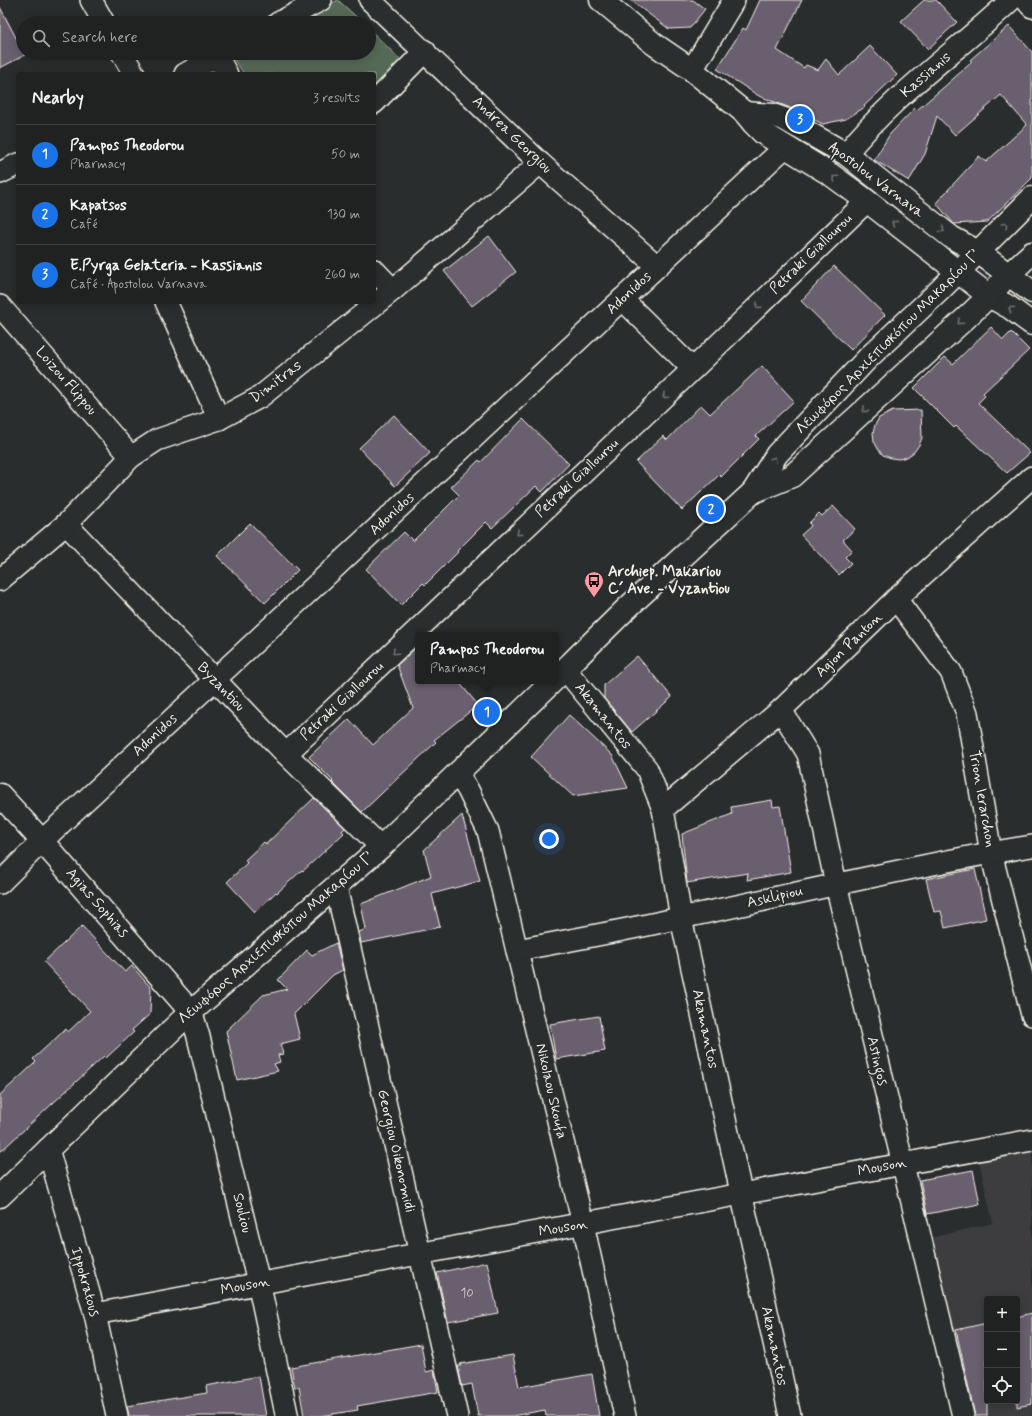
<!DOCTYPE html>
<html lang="en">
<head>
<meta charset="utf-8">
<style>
	:root { --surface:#202222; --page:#2d2f2f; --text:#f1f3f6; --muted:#a2a4a5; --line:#3d3f40; --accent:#1a73e8 }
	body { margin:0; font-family:Mynerve,sans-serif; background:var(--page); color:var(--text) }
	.controls { position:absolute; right:12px; bottom:12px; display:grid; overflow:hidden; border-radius:4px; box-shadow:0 2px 10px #0003 }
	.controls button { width:36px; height:36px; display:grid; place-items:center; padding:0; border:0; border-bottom:1px solid var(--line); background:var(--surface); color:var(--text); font:20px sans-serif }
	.you { position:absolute; left:549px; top:839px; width:14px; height:14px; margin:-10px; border:3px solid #fff; border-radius:50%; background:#1a73e8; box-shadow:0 0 0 6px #1a73e833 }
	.badge { display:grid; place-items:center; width:26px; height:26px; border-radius:50%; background:var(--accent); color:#fff; font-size:13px; font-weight:700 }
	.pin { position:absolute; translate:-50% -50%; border:2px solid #fff; box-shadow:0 1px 4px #0006 }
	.popup { position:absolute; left:415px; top:632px; width:144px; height:52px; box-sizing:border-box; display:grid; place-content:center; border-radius:4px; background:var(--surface); filter:drop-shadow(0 1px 3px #0005); font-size:13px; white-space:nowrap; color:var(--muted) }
	.popup b { font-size:15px; color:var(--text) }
	.popup::after { content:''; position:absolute; left:50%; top:100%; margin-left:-8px; border:8px solid transparent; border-top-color:var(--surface) }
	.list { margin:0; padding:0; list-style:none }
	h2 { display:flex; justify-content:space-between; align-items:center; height:52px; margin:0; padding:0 16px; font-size:17px }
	h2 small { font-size:13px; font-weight:400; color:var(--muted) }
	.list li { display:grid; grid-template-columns:26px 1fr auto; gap:12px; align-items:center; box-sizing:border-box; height:60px; padding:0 16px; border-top:1px solid var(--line) }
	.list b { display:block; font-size:15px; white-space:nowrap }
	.list p { margin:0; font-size:13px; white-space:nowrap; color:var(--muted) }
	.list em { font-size:13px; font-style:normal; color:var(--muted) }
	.icon { flex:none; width:22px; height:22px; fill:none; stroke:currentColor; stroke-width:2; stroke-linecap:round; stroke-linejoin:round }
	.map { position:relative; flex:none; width:1032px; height:1416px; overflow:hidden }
	.search { position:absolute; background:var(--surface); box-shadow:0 2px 10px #0003; left:16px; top:16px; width:360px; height:44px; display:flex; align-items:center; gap:10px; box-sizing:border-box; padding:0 14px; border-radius:22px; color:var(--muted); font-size:15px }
	.panel { position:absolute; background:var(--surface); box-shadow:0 2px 10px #0003; left:16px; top:72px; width:360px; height:232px; border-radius:4px }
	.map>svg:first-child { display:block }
</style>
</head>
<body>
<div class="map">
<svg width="1032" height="1416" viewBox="0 0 1032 1416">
	<rect width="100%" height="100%" fill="#2a2d2e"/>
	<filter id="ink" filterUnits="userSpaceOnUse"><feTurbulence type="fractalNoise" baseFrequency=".025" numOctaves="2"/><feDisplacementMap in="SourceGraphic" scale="8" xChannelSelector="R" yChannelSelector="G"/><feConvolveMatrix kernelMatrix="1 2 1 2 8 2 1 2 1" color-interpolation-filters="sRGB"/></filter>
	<g filter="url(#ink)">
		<path fill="#3d3c41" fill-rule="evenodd" d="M1032,1149V1416H968L926,1239L993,1223L979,1161ZM987,1299H1017V1401H987Z"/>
		<g fill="#546a57" stroke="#a4aea0">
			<polygon points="338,0 363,23 292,23"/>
			<polygon points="369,29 402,61 374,86 374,74 244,74 230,54 233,53 369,53"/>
		</g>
		<g fill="#695e6e" stroke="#f4f1e8">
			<polygon points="630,0 693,0 705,9 690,28 669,29"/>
			<polygon points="760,0 802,0 777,50 804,68 806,65 818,70 826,59 839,75 870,46 897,75 864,106 865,107 846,119 823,124 788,107 759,96 717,69 743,28 746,30"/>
			<polygon points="924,0 936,0 957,22 928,49 901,21"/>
			<polygon points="0,7 25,55 0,68"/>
			<polygon points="1009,26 1032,52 1032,178 987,222 954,224 936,203 979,156 986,162 1027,125 1001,95 955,135 937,116 925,154 909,181 874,160 890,134 915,108 917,110 944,87 972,62 970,60"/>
			<polygon points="489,236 516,272 472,306 444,271"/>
			<polygon points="834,266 885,315 851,350 801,301"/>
			<polygon points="991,327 1003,340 1011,332 1029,350 983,393 985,396 978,403 1030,453 1007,473 956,426 954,428 914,388 945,357 953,364"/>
			<polygon points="762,366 794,401 756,436 759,439 721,477 719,475 682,510 636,462 663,436 667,440 701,405 710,414"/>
			<polygon points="921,410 922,438 919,445 914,452 907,457 899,459 891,458 883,455 878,449 874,441 873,433 875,425 879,418 893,411"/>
			<polygon points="394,415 430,453 395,486 359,448"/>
			<polygon points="523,419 569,464 542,492 536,486 492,528 486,522 457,551 458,552 425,585 423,583 401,605 366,569 404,532 413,541 459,495 451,487 479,460 481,462"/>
			<polygon points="833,506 855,529 843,540 852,550 845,557 851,563 839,575 801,535 811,526 809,523 819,513 822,516"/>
			<polygon points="250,523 298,570 265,603 217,556"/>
			<polygon points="418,646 418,681 458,681 478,705 434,740 436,742 362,812 332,782 333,781 309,757 349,719 373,745 413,708 397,665"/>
			<polygon points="637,656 672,697 632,732 604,698 604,685"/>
			<polygon points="569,715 612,755 628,788 573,796 531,757"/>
			<polygon points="314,798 345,828 342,831 344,833 303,871 302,870 277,893 276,892 255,912 227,882 247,863 245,860 264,842 266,844"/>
			<polygon points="772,800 773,807 780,806 791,872 747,880 748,873 687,883 682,834 732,814 731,807"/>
			<polygon points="462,815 480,881 432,894 440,927 361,943 359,932 366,929 361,904 431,876 424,850"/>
			<polygon points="975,869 986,919 945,928 941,911 934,912 926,879"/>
			<polygon points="82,926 125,972 132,966 151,988 150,1014 132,1030 134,1032 106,1058 104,1056 0,1152 0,1095 36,1062 33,1059 66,1029 68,1032 90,1011 44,962"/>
			<polygon points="336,943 343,970 333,975 294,1014 300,1039 280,1044 283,1054 278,1055 280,1062 274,1064 278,1071 237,1080 226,1031 263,995 287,989 278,980 307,950 312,955"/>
			<polygon points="599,1016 605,1051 556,1059 550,1024"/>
			<polygon points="973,1170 980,1204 927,1214 920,1180"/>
			<polygon points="487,1262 498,1313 448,1322 437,1273"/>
			<polygon points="1032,1313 1032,1404 1017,1407 1017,1317"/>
			<polygon points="987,1323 987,1416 975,1416 956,1330"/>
			<polygon points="421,1344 426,1372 434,1370 438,1392 357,1406 358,1410 320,1416 304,1416 299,1387 295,1388 291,1367"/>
			<polygon points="513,1355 519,1387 592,1374 599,1416 546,1416 545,1410 512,1416 478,1416 472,1384 462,1386 458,1366 461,1366 460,1364"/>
			<polygon points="259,1376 266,1416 129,1416 127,1406 207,1393 206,1386"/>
		</g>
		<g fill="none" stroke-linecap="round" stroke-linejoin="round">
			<g stroke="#f4f1e8" stroke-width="24">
				<g id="street">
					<polyline points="91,0 104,23"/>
					<polyline points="370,0 540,163 657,266"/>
					<polyline points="1026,0 1032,7"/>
					<polyline points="278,23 321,0"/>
					<polyline points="122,53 134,74"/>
					<polyline points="217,56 227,74"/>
					<polyline points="692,70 734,0"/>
					<polyline points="185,74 223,53"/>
					<polyline points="374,103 425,51"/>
					<path d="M846,154C893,95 956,52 1011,0"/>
					<polyline points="0,173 18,164"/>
					<polyline points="374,270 393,290"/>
					<polyline points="622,299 693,369"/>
					<polyline points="166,302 219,419"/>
					<polyline points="0,306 131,457"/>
					<polyline points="66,524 286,754 381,847"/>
					<polyline points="0,580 66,524 131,457 157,440 219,419 260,397 393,290 540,163"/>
					<polyline points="896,599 951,672 967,713 991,853 1032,1015"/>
					<polyline points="565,669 647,769 663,809 681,918 790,1416"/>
					<polyline points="781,710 808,754 836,884 963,1416"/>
					<polyline points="286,754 693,369 867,201"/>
					<polyline points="458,774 468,790 488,831 583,1224 625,1416"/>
					<polyline points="663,809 781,710 896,599 1032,477"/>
					<polyline points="0,883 42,841 785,147"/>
					<polyline points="336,887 457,1416"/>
					<path d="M517,950C572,940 626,930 680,918C797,894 914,865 1032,846"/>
					<polyline points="48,1149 95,1314 117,1416"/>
					<polyline points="95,1314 1032,1140"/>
				</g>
			</g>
			<g stroke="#f4f1e8" stroke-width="25">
				<g id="secondary">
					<polyline points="601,0 654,44 692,70 745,113 754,124 763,133 830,174 867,201 989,296 1009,307 1032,324"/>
					<polyline points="745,113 773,115 784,119 846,154 951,237 978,252 1032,292"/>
					<polyline points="753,492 792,476 967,317 989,296 1008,275 1032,253"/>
					<polyline points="556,678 625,610 753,492 777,454 868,358 939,291 1032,198"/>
					<polyline points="0,795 42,841 191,1012 198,1035 259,1284 287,1416"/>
					<polyline points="0,1196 182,1020 381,847 553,681"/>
				</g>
			</g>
			<use href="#street" stroke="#2a2d2e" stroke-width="21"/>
			<use href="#secondary" stroke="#2a2d2e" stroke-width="22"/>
		</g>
		<defs><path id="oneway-chevron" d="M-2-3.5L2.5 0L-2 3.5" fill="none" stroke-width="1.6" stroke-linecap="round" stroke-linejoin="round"/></defs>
		<g stroke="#71726f">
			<use href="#oneway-chevron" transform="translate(835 178) rotate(-145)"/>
			<use href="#oneway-chevron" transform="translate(894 223) rotate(-142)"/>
			<use href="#oneway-chevron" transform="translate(1005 225) rotate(-45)"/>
			<use href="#oneway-chevron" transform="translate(942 230) rotate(38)"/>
			<use href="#oneway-chevron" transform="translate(758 306) rotate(136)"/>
			<use href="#oneway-chevron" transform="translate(1011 309) rotate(-146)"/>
			<use href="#oneway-chevron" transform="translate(960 322) rotate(138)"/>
			<use href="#oneway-chevron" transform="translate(665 396) rotate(137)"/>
			<use href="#oneway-chevron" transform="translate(865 410) rotate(138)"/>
			<use href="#oneway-chevron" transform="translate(774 459) rotate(-57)"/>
			<use href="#oneway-chevron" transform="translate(519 533) rotate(137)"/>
			<use href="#oneway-chevron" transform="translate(395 652) rotate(137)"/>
		</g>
	</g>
	<defs>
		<g id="bus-pin" transform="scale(1)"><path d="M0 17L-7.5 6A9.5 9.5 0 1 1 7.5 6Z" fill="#ff9aa2" stroke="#2a2d2e"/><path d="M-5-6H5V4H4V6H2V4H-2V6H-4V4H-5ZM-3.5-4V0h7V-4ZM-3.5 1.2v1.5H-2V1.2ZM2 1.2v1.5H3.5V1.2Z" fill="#111"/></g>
	</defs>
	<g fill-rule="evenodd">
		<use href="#bus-pin" x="594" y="581"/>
	</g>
	<g text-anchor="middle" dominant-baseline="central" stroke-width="3.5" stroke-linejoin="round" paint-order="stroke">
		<g font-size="13" fill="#d1ccca">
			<text x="467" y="1293">10</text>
		</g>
		<g font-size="15" fill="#f4f1e8" stroke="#2a2d2e">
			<text transform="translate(926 75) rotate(-41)">Kassianis</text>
			<text transform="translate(512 135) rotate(44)">Andrea Georgiou</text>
			<text transform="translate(876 180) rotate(37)">Apostolou Varnava</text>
			<text transform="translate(811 254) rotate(-44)">Petraki Giallourou</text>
			<text transform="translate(629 293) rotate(-43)">Adonidos</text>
			<text transform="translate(888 342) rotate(-45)">Λεωφόρος Αρχιεπισκόπου Μακαρίου Γ’</text>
			<text transform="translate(66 381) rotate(49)">Loizou Flippou</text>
			<text transform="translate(276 382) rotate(-37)">Dimitras</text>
			<text transform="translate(577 478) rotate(-43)">Petraki Giallourou</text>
			<text transform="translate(392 514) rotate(-43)">Adonidos</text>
			<text transform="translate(849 645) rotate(-44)">Agion Panton</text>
			<text transform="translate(221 687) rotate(46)">Byzantiou</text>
			<text transform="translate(342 701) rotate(-43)">Petraki Giallourou</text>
			<text transform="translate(603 716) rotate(51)">Akamantos</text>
			<text transform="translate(155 735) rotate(-43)">Adonidos</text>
			<text transform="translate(982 799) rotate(80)">Trion Ierarchon</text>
			<text transform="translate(775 897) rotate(-13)">Asklipiou</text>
			<text transform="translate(97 903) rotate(49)">Agias Sophias</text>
			<text transform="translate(276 938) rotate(-41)">Λεωφόρος Αρχιεπισκόπου Μακαρίου Γ’</text>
			<text transform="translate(705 1029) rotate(78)">Akamantos</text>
			<text transform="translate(877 1061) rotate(77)">Astingos</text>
			<text transform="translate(551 1091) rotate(77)">Nikolaou Skoufa</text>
			<text transform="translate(396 1151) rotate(77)">Georgiou Oikonomidi</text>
			<text transform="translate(882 1167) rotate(-11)">Mouson</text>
			<text transform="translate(242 1213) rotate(76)">Souliou</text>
			<text transform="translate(563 1228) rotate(-10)">Mouson</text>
			<text transform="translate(85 1282) rotate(74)">Ippokratous</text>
			<text transform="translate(245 1286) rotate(-11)">Mouson</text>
			<text transform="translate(774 1346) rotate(78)">Akamantos</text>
		</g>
		<g font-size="15" font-weight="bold" fill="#f4f1e8" stroke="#2a2d2e" text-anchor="start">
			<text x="608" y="572">Archiep. Makariou<tspan x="608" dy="17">C´ Ave. - Vyzantiou</tspan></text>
		</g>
	</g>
</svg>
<div class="controls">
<button>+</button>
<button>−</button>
<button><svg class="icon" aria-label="locate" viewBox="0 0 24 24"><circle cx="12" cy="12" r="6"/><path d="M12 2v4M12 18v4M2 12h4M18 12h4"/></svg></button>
</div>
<div class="you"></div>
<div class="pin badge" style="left:487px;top:712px">1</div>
<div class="popup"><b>Pampos Theodorou</b>Pharmacy</div>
<div class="pin badge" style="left:711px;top:509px">2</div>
<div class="pin badge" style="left:800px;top:119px">3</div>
<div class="search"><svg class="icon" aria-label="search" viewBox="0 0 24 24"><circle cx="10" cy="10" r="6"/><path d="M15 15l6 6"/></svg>Search here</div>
<section class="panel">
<h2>Nearby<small>3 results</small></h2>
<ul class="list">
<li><span class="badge">1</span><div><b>Pampos Theodorou</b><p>Pharmacy</p></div><em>50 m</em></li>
<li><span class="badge">2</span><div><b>Kapatsos</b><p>Café</p></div><em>130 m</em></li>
<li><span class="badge">3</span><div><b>E.Pyrga Gelateria - Kassianis</b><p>Café · Apostolou Varnava</p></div><em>260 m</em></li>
</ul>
</section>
</div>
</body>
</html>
